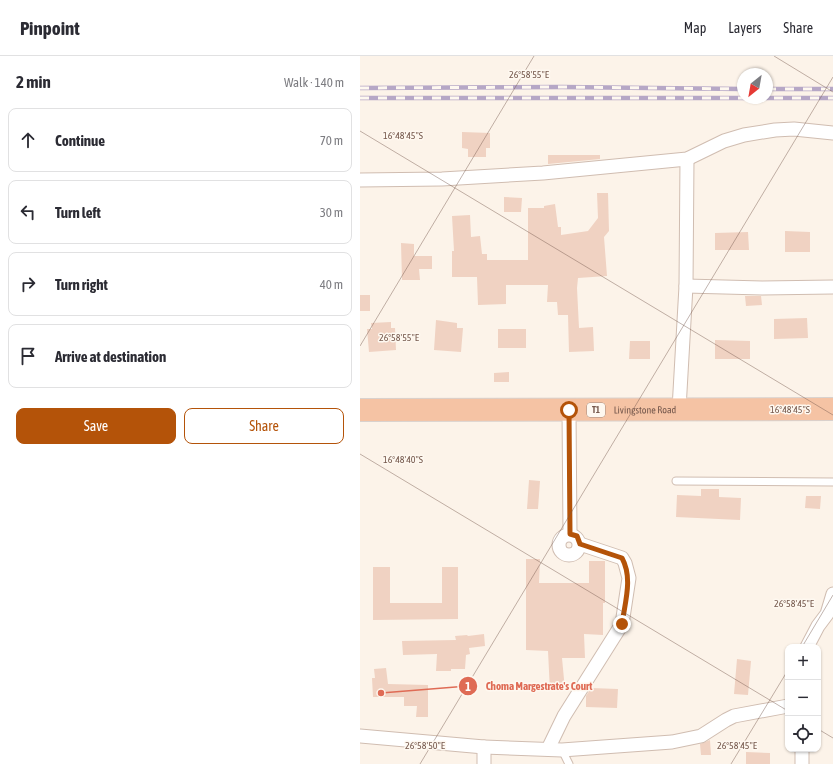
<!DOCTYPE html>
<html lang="en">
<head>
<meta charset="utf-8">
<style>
	:root { --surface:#fff; --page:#f7f7f7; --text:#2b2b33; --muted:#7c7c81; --line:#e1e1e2; --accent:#b45309 }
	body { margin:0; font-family:"Asap Condensed",sans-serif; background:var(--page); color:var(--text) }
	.controls { position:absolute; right:12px; bottom:12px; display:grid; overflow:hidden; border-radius:8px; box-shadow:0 1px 3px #0004 }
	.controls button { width:36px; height:36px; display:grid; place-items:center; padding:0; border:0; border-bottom:1px solid var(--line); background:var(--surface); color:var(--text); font:20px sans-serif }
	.compass { position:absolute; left:377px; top:12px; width:36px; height:36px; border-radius:50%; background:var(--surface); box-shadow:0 1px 3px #0004; rotate:211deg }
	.stop { position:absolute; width:12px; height:12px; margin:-9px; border:3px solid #b45309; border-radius:50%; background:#fff }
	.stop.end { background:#b45309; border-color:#fff; box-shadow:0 1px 4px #0008 }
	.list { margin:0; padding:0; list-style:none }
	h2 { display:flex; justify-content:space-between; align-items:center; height:52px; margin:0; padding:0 16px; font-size:17px }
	h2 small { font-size:13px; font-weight:400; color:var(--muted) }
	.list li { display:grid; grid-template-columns:26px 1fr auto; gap:12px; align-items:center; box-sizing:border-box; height:64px; margin:0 8px 8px; padding:0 8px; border:1px solid var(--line); border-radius:8px }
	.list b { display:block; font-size:15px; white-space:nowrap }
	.list em { font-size:13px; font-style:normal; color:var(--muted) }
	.actions { display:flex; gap:8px; padding:12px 16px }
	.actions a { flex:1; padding:9px 0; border:1px solid var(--accent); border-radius:8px; text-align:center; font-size:14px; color:var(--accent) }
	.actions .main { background:var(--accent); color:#fff }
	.icon { flex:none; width:22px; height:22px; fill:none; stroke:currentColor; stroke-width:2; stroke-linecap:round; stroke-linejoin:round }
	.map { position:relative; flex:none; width:473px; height:708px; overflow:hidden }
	header { display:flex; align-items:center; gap:24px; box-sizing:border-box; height:56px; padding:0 20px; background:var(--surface); border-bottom:1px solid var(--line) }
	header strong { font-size:19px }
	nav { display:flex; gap:22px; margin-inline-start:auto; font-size:14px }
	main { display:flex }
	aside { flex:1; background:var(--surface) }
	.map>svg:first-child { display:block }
</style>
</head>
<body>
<header>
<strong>Pinpoint</strong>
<nav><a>Map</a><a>Layers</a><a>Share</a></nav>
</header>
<main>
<aside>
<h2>2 min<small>Walk · 140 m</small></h2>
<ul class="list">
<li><svg class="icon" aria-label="ahead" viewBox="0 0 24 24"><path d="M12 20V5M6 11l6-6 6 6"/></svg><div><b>Continue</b></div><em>70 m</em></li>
<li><svg class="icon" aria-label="left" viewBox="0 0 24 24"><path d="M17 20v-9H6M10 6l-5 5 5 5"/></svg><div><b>Turn left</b></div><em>30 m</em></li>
<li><svg class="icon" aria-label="right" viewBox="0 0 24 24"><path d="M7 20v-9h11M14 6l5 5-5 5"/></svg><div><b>Turn right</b></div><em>40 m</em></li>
<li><svg class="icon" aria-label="arrive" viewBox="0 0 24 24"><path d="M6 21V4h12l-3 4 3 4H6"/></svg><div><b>Arrive at destination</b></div></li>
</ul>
<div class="actions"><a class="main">Save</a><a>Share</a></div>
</aside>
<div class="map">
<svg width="473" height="708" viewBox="0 0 473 708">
	<rect width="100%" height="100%" fill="#fcf3e9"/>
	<g fill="#f0d2c2">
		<polygon points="102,76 130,77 130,92 126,92 126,101 108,101 108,93 102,92"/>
		<polygon points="188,99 240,99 240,103 188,108"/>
		<polygon points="237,137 248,137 249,175 244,181 247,220 218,222 217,232 219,272 233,271 234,295 209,296 208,259 198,259 197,246 187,246 188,229 146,229 146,248 118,249 117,221 92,221 92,195 94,195 92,160 110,159 111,181 120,180 122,198 127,198 127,204 168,204 168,152 184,152 184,150 195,148 198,171 201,171 201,179 228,175 238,162"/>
		<polygon points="144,141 162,142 161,156 144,156"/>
		<polygon points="425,175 450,176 450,196 425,196"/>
		<polygon points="388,176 389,194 355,194 355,177"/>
		<polygon points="41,187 54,188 54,200 72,200 72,213 59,213 60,224 42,224"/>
		<rect x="0" y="239" width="10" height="16"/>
		<polygon points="385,240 401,240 402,249 386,250"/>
		<polygon points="447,262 448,282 414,283 414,263"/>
		<polygon points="76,264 97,267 97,272 103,272 101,296 74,294"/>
		<polygon points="31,266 31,272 35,272 36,294 9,296 7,273 12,273 11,267"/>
		<rect x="138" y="273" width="28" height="19"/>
		<polygon points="355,284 390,285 390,303 355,303"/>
		<polygon points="270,285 290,285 290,303 269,303"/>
		<polygon points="149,316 149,326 134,326 134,317"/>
		<polygon points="169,424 180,425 178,453 167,453"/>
		<polygon points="341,433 359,433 359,441 381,442 380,464 316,461 317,439 341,440"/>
		<polygon points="446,440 461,440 460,453 445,452"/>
		<polygon points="166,503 180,503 179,527 229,527 229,505 245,505 245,547 243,547 243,579 224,578 225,602 202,602 205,634 190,635 188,595 166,594"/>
		<polygon points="13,511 30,511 30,547 82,547 82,511 98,511 98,563 13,564"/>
		<polygon points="124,578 125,590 109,592 110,598 106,599 105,613 91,613 91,615 76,615 77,598 43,599 42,585 96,584 95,580 107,579 108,580"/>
		<polygon points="377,603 391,605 388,639 374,638"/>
		<polygon points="26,612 28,628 68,629 68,661 56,661 57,650 44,650 44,641 13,641 12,622 15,622 14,613"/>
		<polygon points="231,632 258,633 257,652 226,651 226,640"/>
		<polygon points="350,684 351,699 341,699 340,688"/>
		<polygon points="386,696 410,697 410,708 386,708"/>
	</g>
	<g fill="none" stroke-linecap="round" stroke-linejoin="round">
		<g stroke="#d0bdb1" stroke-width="9">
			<g id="service">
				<polyline points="316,425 473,426"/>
				<polyline points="202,694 209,708"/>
			</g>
		</g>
		<g stroke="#d0bdb1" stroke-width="15">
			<g id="minor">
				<polyline points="0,124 82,123 183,117 327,103 364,85 384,79 415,74 434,73 473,77"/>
				<polyline points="326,230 402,232 473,231"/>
				<polyline points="319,353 326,230 327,103"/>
				<polyline points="209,354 210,478"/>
				<circle cx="209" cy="489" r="10"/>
				<polyline points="447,591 458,570 467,558 473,538"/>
				<polyline points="0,680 124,691 124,708"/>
				<polyline points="124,691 202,694 312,686 341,680 366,664 374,660 428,650"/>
				<polyline points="188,693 204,660 262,568 269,522 265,507 262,502 220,488"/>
				<polyline points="442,693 442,708"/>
			</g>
		</g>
		<g stroke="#d9d1cd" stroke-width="24">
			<g id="trunk">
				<path id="s1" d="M0,354L473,353"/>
			</g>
		</g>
		<use href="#service" stroke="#fff" stroke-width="7"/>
		<use href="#minor" stroke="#fff" stroke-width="13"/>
		<use href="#trunk" stroke="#f5c3a4" stroke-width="22"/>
		<g stroke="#b6a7c6" stroke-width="4.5">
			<g id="rail">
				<polyline points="0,32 202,31 383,33"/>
				<polyline points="407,33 473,33"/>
				<polyline points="0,42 473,42"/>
			</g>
		</g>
		<use href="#rail" stroke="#fef8f0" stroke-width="3" stroke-dasharray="9" stroke-linecap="butt"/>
	</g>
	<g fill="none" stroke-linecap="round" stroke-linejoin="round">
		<path stroke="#b45309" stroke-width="5" d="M209,354L210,478L217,480L220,488L262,502C273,522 265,546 262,568"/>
	</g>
	<path fill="none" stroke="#76594d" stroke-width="1" stroke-opacity="0.45" d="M414,0L473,36M0,75L473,359M0,290L174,0M0,398L428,655M442,591L473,539M458,673L473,682M60,708L473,21M371,708L428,614"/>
	<g text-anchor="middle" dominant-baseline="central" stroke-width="3" stroke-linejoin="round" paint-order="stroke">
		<rect fill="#fef8f0" stroke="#9f897e" stroke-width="1" x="227" y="347" width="18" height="14" rx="3"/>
		<g font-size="9" font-weight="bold" fill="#76594d">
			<text x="236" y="354">T1</text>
		</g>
		<g font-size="10" fill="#76594d" stroke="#fef8f0">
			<text stroke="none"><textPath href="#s1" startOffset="285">Livingstone Road</textPath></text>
		</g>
	</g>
	<g font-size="10" text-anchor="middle" fill="#76594d" stroke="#fef8f0" stroke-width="3" stroke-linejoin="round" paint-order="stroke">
		<text x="169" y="22">26°58'55"E</text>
		<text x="43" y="83">16°48'45"S</text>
		<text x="39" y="285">26°58'55"E</text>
		<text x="430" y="357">16°48'45"S</text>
		<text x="43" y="407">16°48'40"S</text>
		<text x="434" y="551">26°58'45"E</text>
		<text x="65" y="693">26°58'50"E</text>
		<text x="377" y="693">26°58'45"E</text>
	</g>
	<path fill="none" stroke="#df6b55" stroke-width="1.5" d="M21 637L108 630"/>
	<g fill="#df6b55" stroke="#fef8f0" stroke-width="1.5">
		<circle cx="21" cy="637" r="4"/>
		<circle cx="108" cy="630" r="10"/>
	</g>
	<g font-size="12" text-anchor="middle" font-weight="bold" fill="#fff">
		<text x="108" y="635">1</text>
	</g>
	<g font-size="11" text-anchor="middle" font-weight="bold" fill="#df6b55" stroke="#fef8f0" stroke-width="3" stroke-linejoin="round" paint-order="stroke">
		<text x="179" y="634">Choma Margestrate's Court</text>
	</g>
</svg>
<div class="controls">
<button>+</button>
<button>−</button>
<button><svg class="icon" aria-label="locate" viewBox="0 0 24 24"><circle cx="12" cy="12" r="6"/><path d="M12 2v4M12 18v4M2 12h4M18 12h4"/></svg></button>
</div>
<svg class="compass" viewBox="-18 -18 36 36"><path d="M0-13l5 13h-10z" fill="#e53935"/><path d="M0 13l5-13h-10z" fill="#7c7c81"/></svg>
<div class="stop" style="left:209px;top:354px"></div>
<div class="stop end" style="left:262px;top:568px"></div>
</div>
</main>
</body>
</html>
